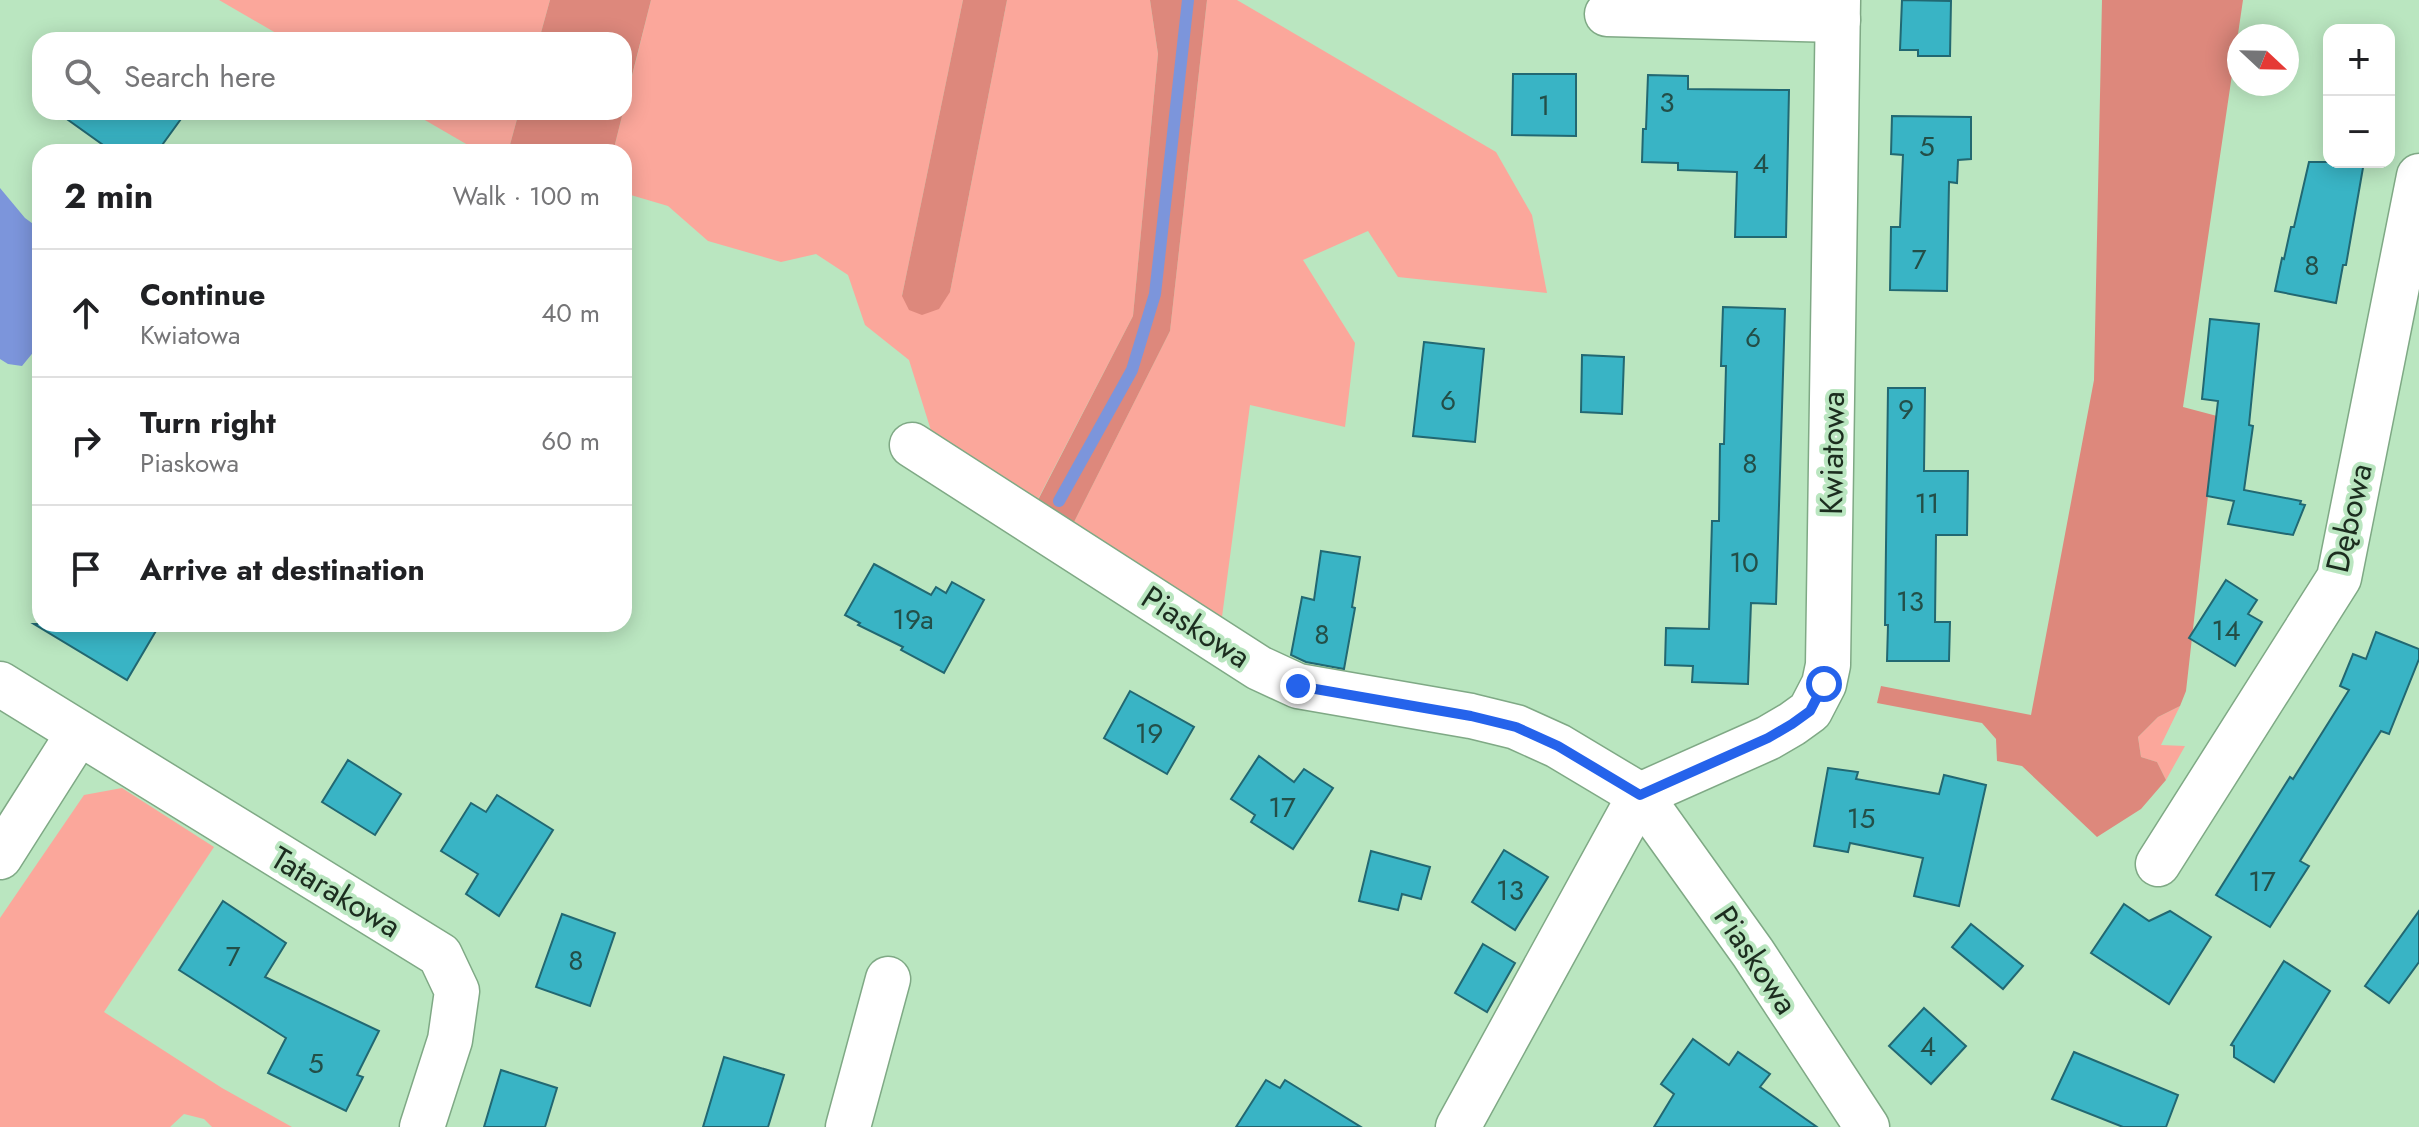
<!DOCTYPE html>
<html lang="en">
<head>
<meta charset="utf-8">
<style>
	:root { --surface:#fff; --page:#f6f6f6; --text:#202124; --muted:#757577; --line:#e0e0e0 }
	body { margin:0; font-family:Jost,sans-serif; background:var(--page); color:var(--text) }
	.controls { position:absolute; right:24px; top:24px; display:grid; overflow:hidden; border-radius:16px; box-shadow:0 4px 20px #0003 }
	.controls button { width:72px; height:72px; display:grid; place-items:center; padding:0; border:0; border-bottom:2px solid var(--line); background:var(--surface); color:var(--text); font:40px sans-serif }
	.compass { position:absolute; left:2227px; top:24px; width:72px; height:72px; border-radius:50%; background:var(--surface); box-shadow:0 4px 20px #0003; rotate:112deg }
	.stop { position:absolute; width:24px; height:24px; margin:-18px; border:6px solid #2563eb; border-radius:50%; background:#fff }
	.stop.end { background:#2563eb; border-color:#fff; box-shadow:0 2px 8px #0008 }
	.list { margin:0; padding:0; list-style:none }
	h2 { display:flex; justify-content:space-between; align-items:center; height:104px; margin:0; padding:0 32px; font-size:34px }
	h2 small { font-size:26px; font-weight:400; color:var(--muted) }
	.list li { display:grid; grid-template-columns:52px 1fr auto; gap:24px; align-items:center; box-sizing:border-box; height:128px; padding:0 32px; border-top:2px solid var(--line) }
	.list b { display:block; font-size:30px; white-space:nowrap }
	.list p { margin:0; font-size:26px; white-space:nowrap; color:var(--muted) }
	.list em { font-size:26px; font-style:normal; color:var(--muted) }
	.icon { flex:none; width:44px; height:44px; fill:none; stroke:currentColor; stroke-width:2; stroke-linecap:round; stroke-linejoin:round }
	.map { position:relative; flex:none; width:2419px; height:1127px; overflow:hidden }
	.search { position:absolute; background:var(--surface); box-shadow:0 4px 20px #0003; left:32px; top:32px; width:600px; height:88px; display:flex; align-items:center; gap:20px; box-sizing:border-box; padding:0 28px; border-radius:24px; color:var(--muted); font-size:30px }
	.panel { position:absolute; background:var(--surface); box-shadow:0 4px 20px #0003; left:32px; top:144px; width:600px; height:488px; border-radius:24px }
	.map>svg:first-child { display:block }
</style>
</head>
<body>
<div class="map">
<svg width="2419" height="1127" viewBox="0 0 2419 1127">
	<rect width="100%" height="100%" fill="#bae6c0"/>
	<g fill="#fba79b">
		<polygon points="219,0 550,0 539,40 288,40"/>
		<polygon points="651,0 963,0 902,296 950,292 1007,0 1150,0 1158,54 1133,316 1038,499 933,437 909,360 865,325 848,275 816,254 781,262 708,241 668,206 624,193 624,152 613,152"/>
		<polygon points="1207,0 1237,0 1496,152 1532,215 1547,293 1398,277 1368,231 1303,260 1355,343 1345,427 1250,405 1222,617 1073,524 1170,331"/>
		<polygon points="411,112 519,112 508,152 480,152"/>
		<polygon points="2180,706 2161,745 2185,746 2166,780 2157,762 2141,757 2138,737 2158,717"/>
		<polygon points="122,788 214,847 104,1012 222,1088 292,1127 212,1127 204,1119 184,1114 170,1127 0,1127 0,918 84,795"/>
	</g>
	<g fill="#dd887c">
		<polygon points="550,0 651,0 624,107 624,40 539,40"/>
		<polygon points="963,0 1007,0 950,292 939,309 922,315 909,310 902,296"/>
		<polygon points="1150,0 1207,0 1170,331 1073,524 1038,500 1133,316 1158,54"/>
		<polygon points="2102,0 2243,0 2183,407 2217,416 2186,691 2180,706 2158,717 2138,737 2141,757 2157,762 2166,780 2141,809 2097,837 2022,766 1997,761 1996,739 1982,723 1877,703 1881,686 2031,715 2094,380"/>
		<polygon points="519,112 623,112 613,152 508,152"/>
	</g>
	<polygon fill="#7c95db" points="0,188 25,218 40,229 40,344 22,366 8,364 0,359"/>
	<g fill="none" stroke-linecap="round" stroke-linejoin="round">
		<polyline stroke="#7c95db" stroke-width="12" points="1059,501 1132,370 1155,294 1188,0"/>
	</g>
	<g fill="#39b4c5" stroke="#226872" stroke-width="2">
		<polygon points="1902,0 1951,1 1950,56 1918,56 1918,50 1900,50"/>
		<polygon points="1513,74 1576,74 1576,136 1512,135"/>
		<polygon points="1648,75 1688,76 1688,89 1789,90 1786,237 1735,237 1737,172 1678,170 1678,163 1642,162 1643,129 1646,129"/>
		<polygon points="57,112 186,112 157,152 113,152"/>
		<polygon points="1892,116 1971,117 1971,159 1958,160 1957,183 1949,182 1947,291 1890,290 1891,227 1900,227 1903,155 1891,154"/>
		<polygon points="2309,162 2364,162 2346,265 2343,265 2336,303 2275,291 2282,258 2284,259 2291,227 2294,227"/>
		<polygon points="1723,307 1785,309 1776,604 1751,603 1748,684 1692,682 1693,666 1665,665 1666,628 1709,629 1712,521 1719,521 1720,444 1724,444 1726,366 1721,366"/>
		<polygon points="2210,319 2259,324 2249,425 2253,426 2244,490 2301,501 2300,504 2305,505 2293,535 2228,524 2234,501 2207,496 2218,401 2202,399"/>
		<polygon points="1424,342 1484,349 1475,442 1413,436"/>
		<polygon points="1582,355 1624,357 1622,414 1581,412"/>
		<polygon points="1888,388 1925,388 1924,471 1968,471 1967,535 1936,535 1935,622 1950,622 1949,661 1887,661 1888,625 1885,625"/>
		<polygon points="1321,551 1360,557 1352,607 1355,608 1344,669 1306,662 1291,655 1302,597 1314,600"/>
		<polygon points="874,564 931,595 936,587 946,593 952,582 984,600 944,673 901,650 903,647 858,625 860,623 845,615"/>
		<polygon points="2226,580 2257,600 2248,614 2262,622 2235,666 2189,638"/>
		<polygon points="34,624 160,624 127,680"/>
		<polygon points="2376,632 2419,649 2419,659 2389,734 2381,731 2300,861 2309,866 2270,927 2216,895 2290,777 2293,779 2349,690 2340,686 2353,654 2366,659"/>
		<polygon points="1130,691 1194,727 1167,774 1104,738"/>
		<polygon points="1259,756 1294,782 1304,769 1333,788 1293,849 1251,822 1255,815 1231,799"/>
		<polygon points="348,760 401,794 375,835 322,802"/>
		<polygon points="1828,768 1858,772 1856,779 1939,794 1944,775 1986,785 1959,906 1914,896 1923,858 1850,843 1848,852 1814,846"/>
		<polygon points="497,795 553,830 499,916 466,894 478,874 441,851 471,803 486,812"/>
		<polygon points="1504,850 1548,877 1515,930 1472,902"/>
		<polygon points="1371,851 1430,867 1421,899 1402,894 1398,910 1359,901"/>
		<polygon points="223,901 286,943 265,977 379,1031 357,1075 363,1077 346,1111 268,1073 286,1038 179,970"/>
		<polygon points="2124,904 2149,921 2170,911 2211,937 2169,1004 2091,953"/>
		<polygon points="2419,911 2419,962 2389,1003 2365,986"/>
		<polygon points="562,914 615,933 590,1006 536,987"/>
		<polygon points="1971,924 2023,966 2003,989 1952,947"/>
		<polygon points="1483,944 1515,963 1487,1012 1455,993"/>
		<polygon points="2284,961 2330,991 2274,1082 2234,1057 2234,1046 2231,1045"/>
		<polygon points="1924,1008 1966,1046 1931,1084 1889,1046"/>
		<polygon points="1693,1039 1729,1065 1738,1052 1770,1074 1760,1087 1817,1127 1654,1127 1674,1094 1661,1084"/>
		<polygon points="2074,1052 2178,1095 2166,1127 2123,1127 2052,1099"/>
		<polygon points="724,1057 784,1075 768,1127 703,1127"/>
		<polygon points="501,1070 557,1088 545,1127 484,1127"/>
		<polygon points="1266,1080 1280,1088 1285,1080 1361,1127 1236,1127"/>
	</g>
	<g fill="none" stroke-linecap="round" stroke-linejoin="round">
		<g stroke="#7fa985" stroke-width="47">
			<g id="minor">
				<polyline points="1607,14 1838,20"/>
				<polyline points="912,445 1259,668 1298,686 1471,716 1516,727 1558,746 1640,795 1753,953 1867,1127"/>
				<polyline points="0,684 440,955 457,991 450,1040 422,1127"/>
				<polyline points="1640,795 1768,738 1792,724 1810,711 1824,684 1828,665 1838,0"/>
				<polyline points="0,857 78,734"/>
				<polyline points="2158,864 2339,578 2419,176"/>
				<polyline points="848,1127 888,979"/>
				<polyline points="1458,1127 1640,795"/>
			</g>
		</g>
		<use href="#minor" stroke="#fff" stroke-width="44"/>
	</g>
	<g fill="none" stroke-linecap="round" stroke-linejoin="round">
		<polyline stroke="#2563eb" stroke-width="10" points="1298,686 1471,716 1516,727 1558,746 1640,795 1768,738 1792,724 1810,711 1824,684"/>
	</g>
	<g text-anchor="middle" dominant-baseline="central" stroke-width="8" stroke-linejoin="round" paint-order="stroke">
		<g font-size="28" fill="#234f48">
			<text x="1667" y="102">3</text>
			<text x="1544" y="105">1</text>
			<text x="1927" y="146">5</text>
			<text x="1761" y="163">4</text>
			<text x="1919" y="259">7</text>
			<text x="2312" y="265">8</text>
			<text x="1753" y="337">6</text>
			<text x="1448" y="400">6</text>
			<text x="1906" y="409">9</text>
			<text x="1750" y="463">8</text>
			<text x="1927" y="503">11</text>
			<text x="1744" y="562">10</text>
			<text x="1910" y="601">13</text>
			<text x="913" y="619">19a</text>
			<text x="2226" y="630">14</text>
			<text x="1322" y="634">8</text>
			<text x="1149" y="733">19</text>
			<text x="1282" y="807">17</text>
			<text x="1861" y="818">15</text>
			<text x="2262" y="881">17</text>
			<text x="1510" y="890">13</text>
			<text x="233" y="956">7</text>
			<text x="576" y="960">8</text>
			<text x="1928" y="1046">4</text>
			<text x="316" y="1063">5</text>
		</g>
		<g font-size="32" fill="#1c2d1f" stroke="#bae6c0">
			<text transform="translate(1832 453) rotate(-89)">Kwiatowa</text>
			<text transform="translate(2349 518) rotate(-77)">Dębowa</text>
			<text transform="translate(1196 627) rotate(33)">Piaskowa</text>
			<text transform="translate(336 892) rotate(31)">Tatarakowa</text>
			<text transform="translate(1756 960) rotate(56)">Piaskowa</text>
		</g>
	</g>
</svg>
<div class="controls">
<button>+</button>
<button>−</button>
</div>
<svg class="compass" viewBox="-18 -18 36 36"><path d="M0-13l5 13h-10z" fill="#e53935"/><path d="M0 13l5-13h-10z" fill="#757577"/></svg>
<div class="stop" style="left:1824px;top:684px"></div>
<div class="stop end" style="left:1298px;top:686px"></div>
<div class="search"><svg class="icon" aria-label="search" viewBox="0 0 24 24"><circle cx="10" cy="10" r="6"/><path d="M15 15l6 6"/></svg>Search here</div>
<section class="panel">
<h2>2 min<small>Walk · 100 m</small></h2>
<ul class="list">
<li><svg class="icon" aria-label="ahead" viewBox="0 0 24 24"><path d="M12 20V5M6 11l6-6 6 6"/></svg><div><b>Continue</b><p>Kwiatowa</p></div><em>40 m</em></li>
<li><svg class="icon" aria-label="right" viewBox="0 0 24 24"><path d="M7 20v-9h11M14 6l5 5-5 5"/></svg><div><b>Turn right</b><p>Piaskowa</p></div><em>60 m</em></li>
<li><svg class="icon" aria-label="arrive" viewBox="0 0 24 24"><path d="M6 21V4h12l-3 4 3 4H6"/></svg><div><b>Arrive at destination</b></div></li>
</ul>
</section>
</div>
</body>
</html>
